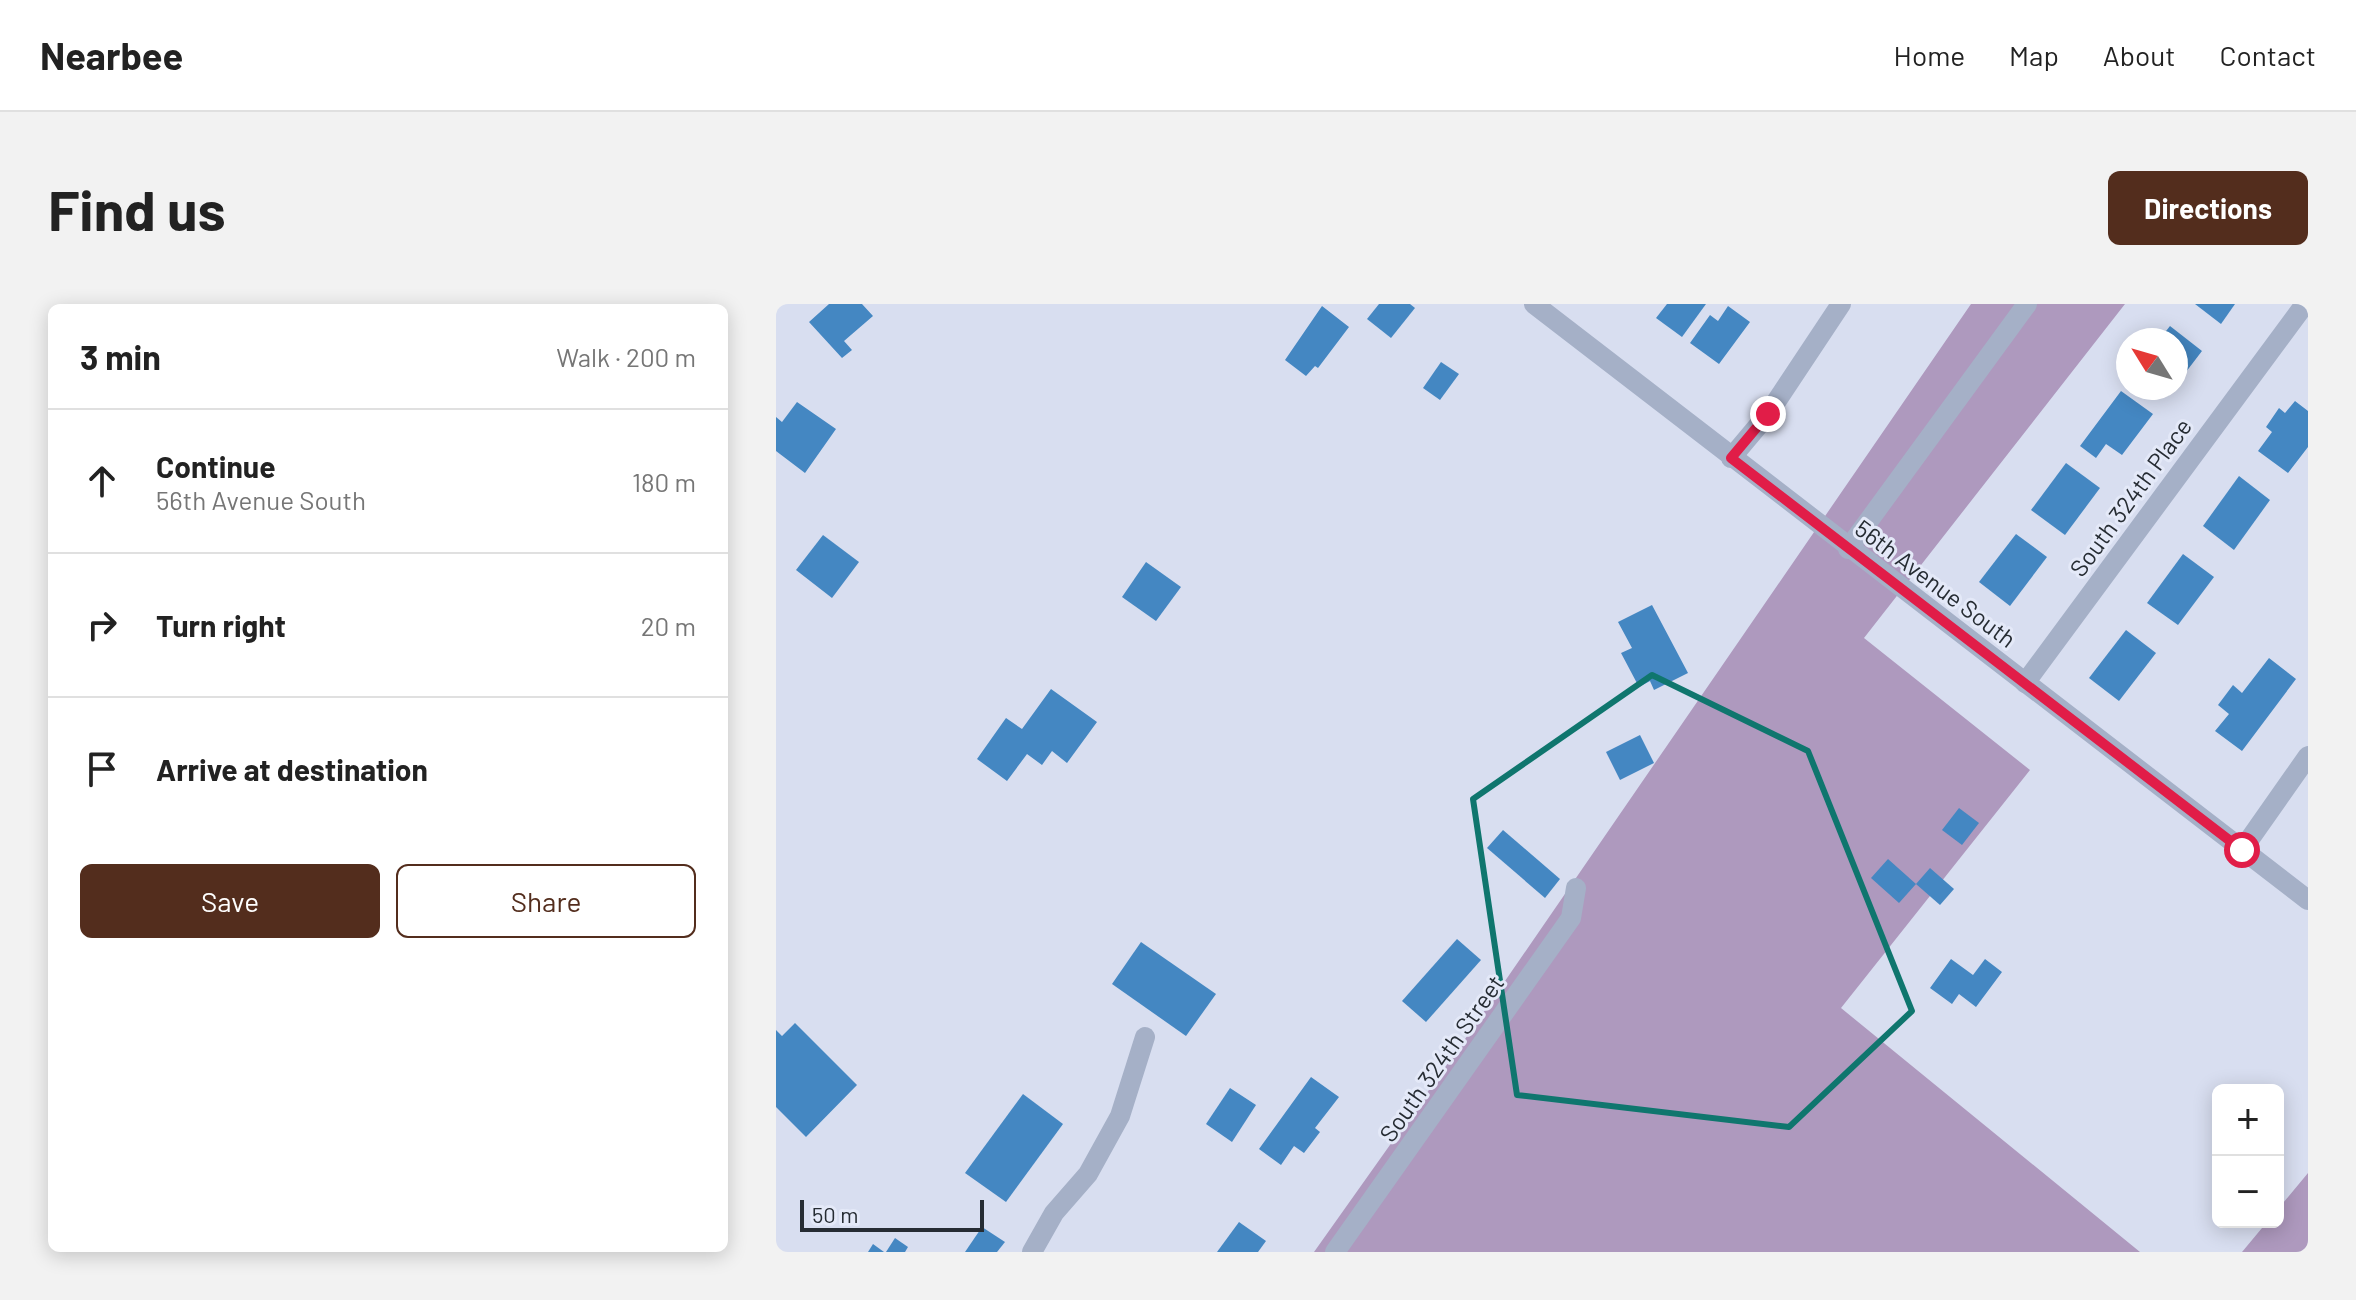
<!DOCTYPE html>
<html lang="en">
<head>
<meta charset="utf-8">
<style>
	:root { --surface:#fff; --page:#f2f2f2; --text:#222; --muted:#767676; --line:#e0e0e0; --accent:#532d1d }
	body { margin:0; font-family:Barlow,sans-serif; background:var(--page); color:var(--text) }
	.controls { position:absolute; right:24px; bottom:24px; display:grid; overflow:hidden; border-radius:12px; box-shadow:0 4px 20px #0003 }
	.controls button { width:72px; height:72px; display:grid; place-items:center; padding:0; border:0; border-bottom:2px solid var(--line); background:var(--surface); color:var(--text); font:40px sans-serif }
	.compass { position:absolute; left:1340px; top:24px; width:72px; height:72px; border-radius:50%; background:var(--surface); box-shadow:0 4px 20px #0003; rotate:307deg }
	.scale { position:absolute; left:24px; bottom:20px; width:184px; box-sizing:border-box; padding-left:8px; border:4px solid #262c33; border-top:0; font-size:22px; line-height:28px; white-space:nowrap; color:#262c33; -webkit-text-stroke:6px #e4e9f8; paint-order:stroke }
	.stop { position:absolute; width:24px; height:24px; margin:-18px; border:6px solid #e11d48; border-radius:50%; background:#fff }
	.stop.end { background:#e11d48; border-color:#fff; box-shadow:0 2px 8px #0008 }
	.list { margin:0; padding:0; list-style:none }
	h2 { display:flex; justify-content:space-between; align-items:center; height:104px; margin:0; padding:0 32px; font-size:34px }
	h2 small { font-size:26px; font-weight:400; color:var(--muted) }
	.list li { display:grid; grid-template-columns:52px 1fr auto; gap:24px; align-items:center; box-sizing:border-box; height:144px; padding:0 32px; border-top:2px solid var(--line) }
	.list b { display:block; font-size:30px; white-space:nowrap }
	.list p { margin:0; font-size:26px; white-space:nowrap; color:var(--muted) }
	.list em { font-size:26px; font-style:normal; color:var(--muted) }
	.actions { display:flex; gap:16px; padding:24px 32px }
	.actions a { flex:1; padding:18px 0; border:2px solid var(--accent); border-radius:12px; text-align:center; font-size:28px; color:var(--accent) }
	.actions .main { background:var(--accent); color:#fff }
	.icon { flex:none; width:44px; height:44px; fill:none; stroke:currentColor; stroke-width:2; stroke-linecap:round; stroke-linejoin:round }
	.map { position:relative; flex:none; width:1532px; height:948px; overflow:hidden; border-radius:12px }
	header { display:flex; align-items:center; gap:48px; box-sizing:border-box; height:112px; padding:0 40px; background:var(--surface); border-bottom:2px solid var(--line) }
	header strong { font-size:38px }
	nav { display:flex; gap:44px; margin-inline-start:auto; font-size:28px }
	.intro { display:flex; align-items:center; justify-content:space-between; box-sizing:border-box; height:192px; padding:0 48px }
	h1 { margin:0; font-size:56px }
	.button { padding:20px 36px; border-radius:12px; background:var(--accent); color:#fff; font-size:28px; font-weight:700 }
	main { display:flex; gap:48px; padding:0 48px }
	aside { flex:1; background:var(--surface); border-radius:12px; box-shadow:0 4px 20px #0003 }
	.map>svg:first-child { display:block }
</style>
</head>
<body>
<header>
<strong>Nearbee</strong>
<nav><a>Home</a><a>Map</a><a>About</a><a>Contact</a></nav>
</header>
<div class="intro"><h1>Find us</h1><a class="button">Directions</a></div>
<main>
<aside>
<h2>3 min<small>Walk · 200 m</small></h2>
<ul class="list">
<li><svg class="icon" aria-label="ahead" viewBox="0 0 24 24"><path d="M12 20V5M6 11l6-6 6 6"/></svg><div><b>Continue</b><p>56th Avenue South</p></div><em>180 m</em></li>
<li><svg class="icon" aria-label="right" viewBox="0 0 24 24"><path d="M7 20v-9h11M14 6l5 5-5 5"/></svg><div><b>Turn right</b></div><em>20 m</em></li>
<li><svg class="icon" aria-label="arrive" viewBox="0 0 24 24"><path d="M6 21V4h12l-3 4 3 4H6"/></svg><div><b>Arrive at destination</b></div></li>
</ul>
<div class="actions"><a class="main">Save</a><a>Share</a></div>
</aside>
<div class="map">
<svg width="1532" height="948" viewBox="0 0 1532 948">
	<rect width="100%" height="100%" fill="#d8def0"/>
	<g fill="#ae99be">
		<polygon points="1195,0 1349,0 1088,334 1254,466 1065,704 1364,948 538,948 687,738"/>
		<polygon points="1532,869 1532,948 1466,948 1491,918 1502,918 1502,905"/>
	</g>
	<g fill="#4487c2">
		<polygon points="53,0 86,0 97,12 68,37 76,46 66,54 33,18"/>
		<polygon points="603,0 634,0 639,4 615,34 591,15"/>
		<polygon points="891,0 930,0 906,33 880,14"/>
		<polygon points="1419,0 1459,0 1445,20"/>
		<polygon points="546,2 573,23 542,64 539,62 530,72 509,56"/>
		<polygon points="952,2 974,18 943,60 914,39 934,11 942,17"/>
		<polygon points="1394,22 1426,47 1400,81 1400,36 1383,36"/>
		<polygon points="665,58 683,70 664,96 647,84"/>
		<polygon points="1382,84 1398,84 1392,92"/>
		<polygon points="1345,87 1377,110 1346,151 1330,140 1320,154 1304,142"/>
		<polygon points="1519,97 1532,107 1532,143 1512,169 1482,147 1496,128 1490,123 1503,104 1509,109"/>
		<polygon points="21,98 60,125 29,169 0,147 0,113 6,118"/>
		<polygon points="1290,159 1324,184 1289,231 1255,206"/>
		<polygon points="1463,172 1494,196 1458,246 1427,222"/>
		<polygon points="1240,230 1271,253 1234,302 1203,278"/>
		<polygon points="47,231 83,258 56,294 20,266"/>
		<polygon points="1407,250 1438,273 1402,321 1371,299"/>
		<polygon points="370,258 405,283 380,317 346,293"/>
		<polygon points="876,301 912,369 878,386 874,377 863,383 845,349 856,344 842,318"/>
		<polygon points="1350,326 1380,349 1343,397 1313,374"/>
		<polygon points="1493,354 1520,375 1466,447 1439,427 1453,410 1442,401 1457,381 1466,389"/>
		<polygon points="275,385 321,418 291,459 276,447 266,461 251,450 231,477 201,455 230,414 246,425"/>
		<polygon points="864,431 878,459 844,476 830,448"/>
		<polygon points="1183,504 1203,519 1186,541 1166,526"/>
		<polygon points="727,526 784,575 769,594 711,544"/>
		<polygon points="1112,555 1140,580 1123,599 1095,574"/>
		<polygon points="1154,564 1178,585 1164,601 1140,580"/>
		<polygon points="681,635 705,656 650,718 626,697"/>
		<polygon points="365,638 440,690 410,732 336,680"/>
		<polygon points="1175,655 1197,671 1209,655 1226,668 1200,703 1183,690 1176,700 1154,684"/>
		<polygon points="19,719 81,781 30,833 0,803 0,726 6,732"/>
		<polygon points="535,773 563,793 539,824 544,828 528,849 518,842 505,861 483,845"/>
		<polygon points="454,784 480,801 456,838 430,820"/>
		<polygon points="247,790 287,820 230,898 189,869"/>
		<polygon points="463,918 490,937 482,948 441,948"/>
		<polygon points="206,923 229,938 221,948 189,948"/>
		<polygon points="119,934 132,943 129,948 110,948"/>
		<polygon points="97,940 108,948 92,948"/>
	</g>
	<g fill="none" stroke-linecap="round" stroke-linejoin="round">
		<g stroke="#a5b0c7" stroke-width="20">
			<polyline points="758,0 1532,596"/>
			<polyline points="955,154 992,110 1065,0"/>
			<polyline points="1072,245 1251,0"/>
			<polyline points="1249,379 1529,0"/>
			<polyline points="1466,546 1532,452"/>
			<polyline points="256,948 278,909 312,870 344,812 369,733"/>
			<polyline points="559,948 795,614 800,584"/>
		</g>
	</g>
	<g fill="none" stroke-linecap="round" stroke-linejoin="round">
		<polyline stroke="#e11d48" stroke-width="10" points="992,110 955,154 1466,546"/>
	</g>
	<path fill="none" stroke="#0f766e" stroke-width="6" stroke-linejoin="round" d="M876,371L1032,447L1136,707L1013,823L741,791L697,495Z"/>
	<g text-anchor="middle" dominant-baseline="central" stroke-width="6" stroke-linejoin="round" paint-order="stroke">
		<g font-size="24" fill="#262c33" stroke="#e4e9f8">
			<text transform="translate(1354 193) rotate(-54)">South 324th Place</text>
			<text transform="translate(1160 279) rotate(37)">56th Avenue South</text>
			<text transform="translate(665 754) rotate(-55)">South 324th Street</text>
		</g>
	</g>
</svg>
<div class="controls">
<button>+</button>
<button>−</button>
</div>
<svg class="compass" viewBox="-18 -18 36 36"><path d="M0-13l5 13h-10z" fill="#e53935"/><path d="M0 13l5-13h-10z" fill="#767676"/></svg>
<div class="scale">50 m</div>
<div class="stop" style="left:1466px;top:546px"></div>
<div class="stop end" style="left:992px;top:110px"></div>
</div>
</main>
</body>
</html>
